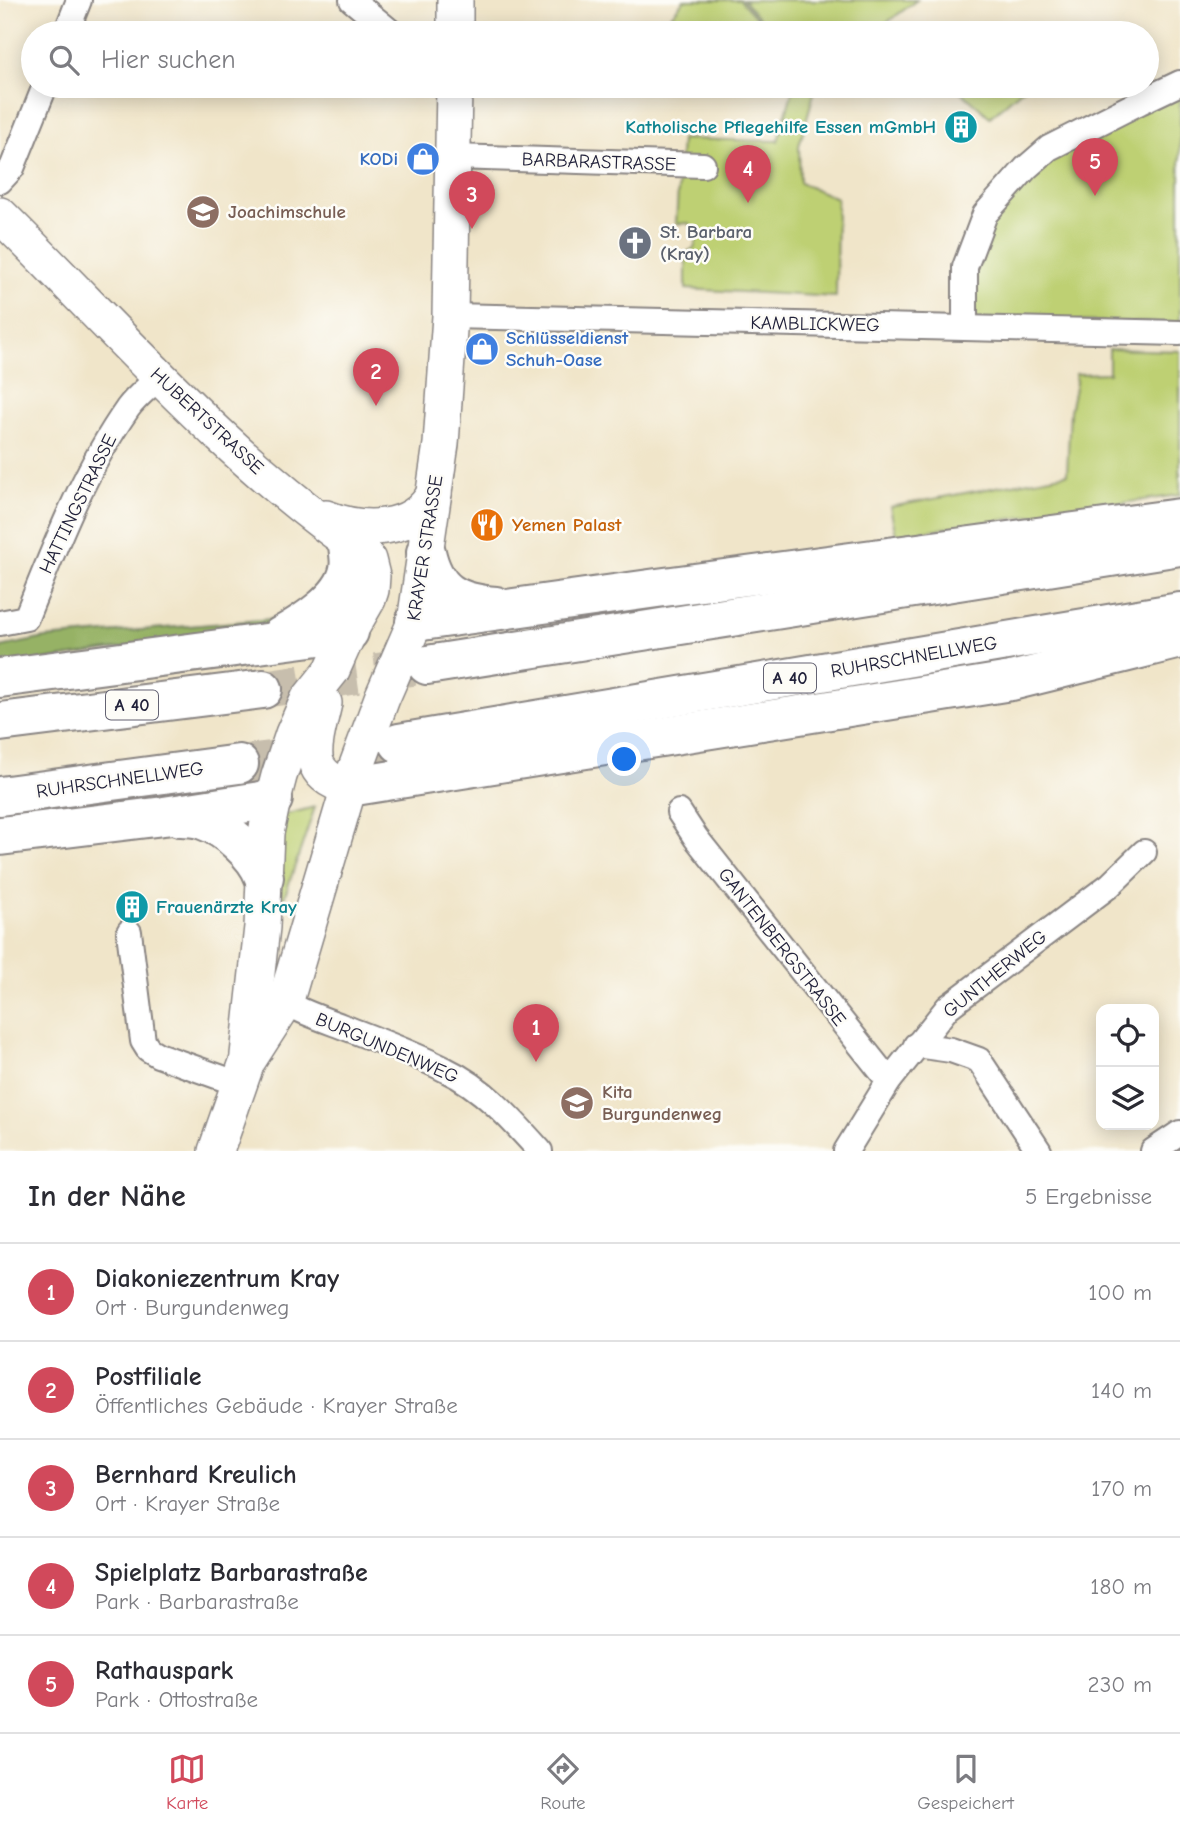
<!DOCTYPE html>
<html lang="de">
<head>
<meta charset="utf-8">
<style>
	:root { --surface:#fff; --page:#f2f2f3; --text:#2b2b33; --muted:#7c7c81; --line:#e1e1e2; --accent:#d1495b }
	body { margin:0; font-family:"Comic Neue",sans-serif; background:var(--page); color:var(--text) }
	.controls { position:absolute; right:21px; bottom:21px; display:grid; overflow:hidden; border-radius:14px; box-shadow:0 4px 18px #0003 }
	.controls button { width:63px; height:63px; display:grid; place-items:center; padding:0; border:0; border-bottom:2px solid var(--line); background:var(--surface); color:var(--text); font:35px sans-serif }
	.you { position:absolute; left:625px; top:760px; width:24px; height:24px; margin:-18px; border:5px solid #fff; border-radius:50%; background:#1a73e8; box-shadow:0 0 0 10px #1a73e833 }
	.badge { display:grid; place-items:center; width:46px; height:46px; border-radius:50%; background:var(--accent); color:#fff; font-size:23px; font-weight:700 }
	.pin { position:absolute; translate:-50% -58px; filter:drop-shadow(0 2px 4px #0008) }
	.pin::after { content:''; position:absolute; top:37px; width:24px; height:21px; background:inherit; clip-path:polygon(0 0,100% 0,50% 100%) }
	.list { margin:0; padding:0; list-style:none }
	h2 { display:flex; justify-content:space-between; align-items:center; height:91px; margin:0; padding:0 28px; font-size:30px }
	h2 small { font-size:23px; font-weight:400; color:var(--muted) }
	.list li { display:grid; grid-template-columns:46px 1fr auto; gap:21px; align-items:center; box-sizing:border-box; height:98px; padding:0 28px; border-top:2px solid var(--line) }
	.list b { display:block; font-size:26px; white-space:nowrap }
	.list p { margin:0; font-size:23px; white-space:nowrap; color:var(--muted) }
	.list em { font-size:23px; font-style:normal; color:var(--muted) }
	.icon { flex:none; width:38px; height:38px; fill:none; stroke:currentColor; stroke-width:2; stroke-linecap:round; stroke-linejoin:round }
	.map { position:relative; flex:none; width:1180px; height:1151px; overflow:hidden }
	.search { position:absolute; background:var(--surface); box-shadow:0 4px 18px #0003; left:21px; right:21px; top:21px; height:77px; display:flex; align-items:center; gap:18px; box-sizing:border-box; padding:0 24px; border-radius:38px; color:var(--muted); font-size:26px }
	.sheet { height:581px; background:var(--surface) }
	nav { display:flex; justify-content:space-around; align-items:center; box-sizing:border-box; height:98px; border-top:2px solid var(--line); background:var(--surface); font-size:19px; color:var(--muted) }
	nav a { display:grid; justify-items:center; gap:4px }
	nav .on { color:var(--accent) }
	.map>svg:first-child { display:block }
</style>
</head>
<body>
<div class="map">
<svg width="1180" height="1151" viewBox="0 0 1180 1151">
	<rect width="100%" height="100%" fill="#fdfcf7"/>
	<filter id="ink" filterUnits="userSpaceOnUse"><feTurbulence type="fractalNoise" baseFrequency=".0143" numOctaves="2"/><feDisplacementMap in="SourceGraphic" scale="14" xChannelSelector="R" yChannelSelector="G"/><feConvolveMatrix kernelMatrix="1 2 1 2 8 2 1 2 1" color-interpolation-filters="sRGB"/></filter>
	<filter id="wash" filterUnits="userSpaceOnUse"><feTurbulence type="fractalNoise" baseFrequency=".00686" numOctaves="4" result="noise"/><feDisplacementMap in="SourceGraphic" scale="28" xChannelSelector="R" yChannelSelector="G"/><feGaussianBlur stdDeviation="1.57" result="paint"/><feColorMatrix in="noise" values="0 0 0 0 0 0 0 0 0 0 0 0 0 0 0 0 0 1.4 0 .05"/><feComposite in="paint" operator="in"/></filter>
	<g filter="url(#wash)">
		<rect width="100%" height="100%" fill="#f0e5c9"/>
		<g fill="#bed073" stroke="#707957" stroke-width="2">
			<polygon points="684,0 740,0 770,33 657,33"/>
			<polygon points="743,0 917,0 873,33 772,33"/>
			<polygon points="794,86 816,86 799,146 800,183 837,198 836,297 686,289 686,253 694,248 697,238 689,223 676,224 681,139 778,141"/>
			<polygon points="954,86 1026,86 990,117"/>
			<polygon points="1180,91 1180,323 974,320 974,270 990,218 1028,173"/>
			<polygon points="1109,349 1180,351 1180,495 896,535 890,507 1067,474 1070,411 1076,383 1075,374 1109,373"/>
			<polygon points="315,807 281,907 284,937 275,955 280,816"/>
		</g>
		<polygon fill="#96b265" stroke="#5c6a50" stroke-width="2" points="283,618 284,623 0,667 0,647 45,638"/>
	</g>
	<g filter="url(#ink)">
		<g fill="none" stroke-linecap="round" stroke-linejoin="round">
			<g stroke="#c7bead" stroke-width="38" stroke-dasharray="38 19" stroke-linecap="butt">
				<polyline points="263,689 425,665"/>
				<polyline points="239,764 397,744"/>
			</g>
			<g stroke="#898482" stroke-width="28">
				<g id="street">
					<polyline points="352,0 392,33"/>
					<polyline points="66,33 79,0"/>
					<polyline points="453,157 703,165"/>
					<polyline points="0,181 12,168 45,86"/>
					<polyline points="450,316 1180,333"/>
					<polyline points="965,327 965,267 985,214 1026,168 1049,148 1140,102 1180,83"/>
					<path d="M0,623L26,618C55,546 83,472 128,408C136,397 149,387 159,377"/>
					<polyline points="679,812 696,838 889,1081"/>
					<polyline points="129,932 143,1041 148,1049 158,1055 239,1084"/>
					<path d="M273,995C294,1009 317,1017 341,1026C377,1040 413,1053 446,1070C484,1088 513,1121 540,1151"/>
					<polyline points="916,1045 951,1050 979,1060 1039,1151"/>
					<polyline points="846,1151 889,1081 948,1007 1110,885 1144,852"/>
					<polyline points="1153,1151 1180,1133"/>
				</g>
			</g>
			<g stroke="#898482" stroke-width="38">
				<g id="secondary">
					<polyline points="455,33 455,0"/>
					<path d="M0,215C118,331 225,457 362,551L368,560L372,576L371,590L368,599L349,632L332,670L308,700L293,734L279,776L273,799L266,833L262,927L248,1055"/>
					<path d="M326,518C362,532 413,533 434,494"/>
					<path d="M324,703C316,741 299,774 349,787"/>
					<polyline points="216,1151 247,1062 285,1003 349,787 382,698 415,622 441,444 450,316 454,86"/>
				</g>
			</g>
			<g stroke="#898482" stroke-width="42">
				<g id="highway">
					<path d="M426,552C435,592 456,603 496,606"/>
					<polyline points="415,622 657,588 1180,518"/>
					<path d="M280,637C304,623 344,599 349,569C351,560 348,551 348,542"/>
					<polyline points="427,665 1180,546"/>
					<polyline points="0,678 349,632"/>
					<polyline points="0,722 263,689"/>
					<polyline points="399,743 1180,612"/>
					<polyline points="349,787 1011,681 1180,639"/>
					<polyline points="0,796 239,764"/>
					<path d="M180,817C187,817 195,817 203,820C226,828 256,854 264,877"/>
					<polyline points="0,836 164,816 273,799"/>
				</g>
			</g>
			<use href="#street" stroke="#fff" stroke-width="24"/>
			<use href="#secondary" stroke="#fff" stroke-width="35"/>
			<use href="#highway" stroke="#fff" stroke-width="38"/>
		</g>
	</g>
	<defs>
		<g id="building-disc" transform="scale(1.75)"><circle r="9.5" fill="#0f9aa8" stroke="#fdfcf7"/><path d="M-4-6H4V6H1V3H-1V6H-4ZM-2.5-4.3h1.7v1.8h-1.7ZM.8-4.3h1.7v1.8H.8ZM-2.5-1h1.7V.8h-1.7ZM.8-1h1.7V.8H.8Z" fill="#fff"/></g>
		<g id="shop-disc" transform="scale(1.75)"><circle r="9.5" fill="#3f7fe0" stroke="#fdfcf7"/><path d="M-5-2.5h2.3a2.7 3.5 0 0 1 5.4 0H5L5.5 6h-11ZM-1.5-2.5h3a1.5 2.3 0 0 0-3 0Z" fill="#fff"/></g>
		<g id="school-disc" transform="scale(1.75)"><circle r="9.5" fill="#8d6e63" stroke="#fdfcf7"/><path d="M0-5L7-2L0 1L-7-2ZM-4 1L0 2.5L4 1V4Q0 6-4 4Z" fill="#fff"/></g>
		<g id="church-disc" transform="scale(1.75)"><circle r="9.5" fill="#6b7280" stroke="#fdfcf7"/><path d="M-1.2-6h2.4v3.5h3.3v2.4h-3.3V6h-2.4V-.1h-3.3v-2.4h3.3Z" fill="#fff"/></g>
		<g id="restaurant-disc" transform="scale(1.75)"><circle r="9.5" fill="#e8710a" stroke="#fdfcf7"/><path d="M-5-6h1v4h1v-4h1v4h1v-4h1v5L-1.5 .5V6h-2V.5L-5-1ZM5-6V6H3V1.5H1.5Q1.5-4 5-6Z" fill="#fff"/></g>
	</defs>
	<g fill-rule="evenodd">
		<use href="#building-disc" x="961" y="127"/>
		<use href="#shop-disc" x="423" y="159"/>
		<use href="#school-disc" x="203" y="212"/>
		<use href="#church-disc" x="635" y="243"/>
		<use href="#shop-disc" x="482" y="349"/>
		<use href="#restaurant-disc" x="487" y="525"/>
		<use href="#building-disc" x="132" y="907"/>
		<use href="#school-disc" x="577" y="1103"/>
	</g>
	<g text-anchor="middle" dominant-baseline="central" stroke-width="5" stroke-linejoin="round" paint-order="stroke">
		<g fill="#fdfcf7" stroke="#646373" stroke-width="2">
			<rect x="764" y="663.5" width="52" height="29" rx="5"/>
			<rect x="106" y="690.5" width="52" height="29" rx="5"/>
		</g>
		<g font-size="18" font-weight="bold" fill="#22223b">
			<text x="790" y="678">A 40</text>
			<text x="132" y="705">A 40</text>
		</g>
		<g font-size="19" font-weight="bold" fill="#0d838f" stroke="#fdfcf7" text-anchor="end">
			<text x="936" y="127">Katholische Pflegehilfe Essen mGmbH</text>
			<text x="156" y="907" text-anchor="start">Frauenärzte Kray</text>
		</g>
		<g font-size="19" font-weight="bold" fill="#366cbe" stroke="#fdfcf7" text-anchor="end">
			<text x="398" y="159">KODi</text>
			<text x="506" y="338" text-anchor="start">Schlüsseldienst<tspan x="506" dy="22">Schuh-Oase</tspan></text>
		</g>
		<g font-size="19" fill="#22223b" stroke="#fdfcf7">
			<text transform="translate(599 162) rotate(2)">BARBARASTRASSE</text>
			<text transform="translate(815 324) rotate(1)">KAMBLICKWEG</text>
			<text transform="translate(207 421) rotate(43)">HUBERTSTRASSE</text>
			<text transform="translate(78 504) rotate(-64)">HATTINGSTRASSE</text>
			<text transform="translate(425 548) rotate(-81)">KRAYER STRASSE</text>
			<text transform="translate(914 657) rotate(-10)">RUHRSCHNELLWEG</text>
			<text transform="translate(120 780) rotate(-8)">RUHRSCHNELLWEG</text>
			<text transform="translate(782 947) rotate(52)">GANTENBERGSTRASSE</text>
			<text transform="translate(995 974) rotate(-39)">GUNTHERWEG</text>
			<text transform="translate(387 1048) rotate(23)">BURGUNDENWEG</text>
		</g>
		<g font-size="19" font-weight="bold" fill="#785e54" stroke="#fdfcf7" text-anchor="start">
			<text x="228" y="212">Joachimschule</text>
			<text x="602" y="1092">Kita<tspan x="602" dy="22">Burgundenweg</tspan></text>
		</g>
		<g font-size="19" font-weight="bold" fill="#5b616d" stroke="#fdfcf7" text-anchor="start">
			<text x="660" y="232">St. Barbara<tspan x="660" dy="22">(Kray)</tspan></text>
		</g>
		<g font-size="19" font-weight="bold" fill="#c56008" stroke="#fdfcf7" text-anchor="start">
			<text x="512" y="525">Yemen Palast</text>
		</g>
	</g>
</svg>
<div class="controls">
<button><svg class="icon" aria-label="locate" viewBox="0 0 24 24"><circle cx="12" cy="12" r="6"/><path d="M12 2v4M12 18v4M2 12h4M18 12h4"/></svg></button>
<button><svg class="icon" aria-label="layers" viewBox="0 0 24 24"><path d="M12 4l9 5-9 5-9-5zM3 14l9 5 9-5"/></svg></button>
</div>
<div class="you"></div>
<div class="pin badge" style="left:536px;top:1062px">1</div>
<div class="pin badge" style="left:376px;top:406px">2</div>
<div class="pin badge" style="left:472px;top:229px">3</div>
<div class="pin badge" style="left:748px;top:203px">4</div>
<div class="pin badge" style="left:1095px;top:196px">5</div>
<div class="search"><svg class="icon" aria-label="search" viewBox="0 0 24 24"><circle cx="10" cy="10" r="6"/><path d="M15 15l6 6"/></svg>Hier suchen</div>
</div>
<section class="sheet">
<h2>In der Nähe<small>5 Ergebnisse</small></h2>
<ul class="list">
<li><span class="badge">1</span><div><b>Diakoniezentrum Kray</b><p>Ort · Burgundenweg</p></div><em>100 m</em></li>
<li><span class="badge">2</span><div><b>Postfiliale</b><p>Öffentliches Gebäude · Krayer Straße</p></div><em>140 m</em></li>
<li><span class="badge">3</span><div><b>Bernhard Kreulich</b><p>Ort · Krayer Straße</p></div><em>170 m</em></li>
<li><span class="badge">4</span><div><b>Spielplatz Barbarastraße</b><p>Park · Barbarastraße</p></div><em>180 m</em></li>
<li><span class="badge">5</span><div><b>Rathauspark</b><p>Park · Ottostraße</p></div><em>230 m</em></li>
</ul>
</section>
<nav>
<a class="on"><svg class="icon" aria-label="map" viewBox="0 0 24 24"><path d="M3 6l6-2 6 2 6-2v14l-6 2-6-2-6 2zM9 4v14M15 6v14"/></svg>Karte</a>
<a><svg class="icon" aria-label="directions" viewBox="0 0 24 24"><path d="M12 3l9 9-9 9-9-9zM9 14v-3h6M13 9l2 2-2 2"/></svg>Route</a>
<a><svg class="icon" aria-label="saved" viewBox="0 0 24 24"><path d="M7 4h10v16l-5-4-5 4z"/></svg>Gespeichert</a>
</nav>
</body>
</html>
